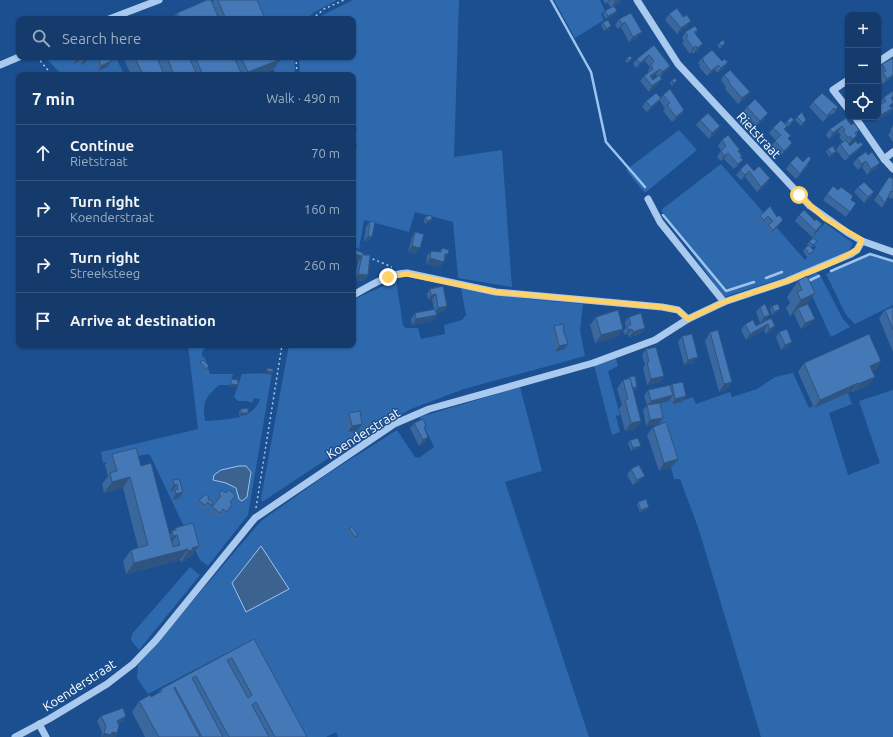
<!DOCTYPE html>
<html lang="en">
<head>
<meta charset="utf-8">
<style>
	:root { --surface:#143b6b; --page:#1d4271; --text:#f1f3f6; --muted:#9dadc1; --line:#33557e }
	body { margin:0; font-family:Ubuntu,sans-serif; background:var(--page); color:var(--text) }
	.controls { position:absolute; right:12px; top:12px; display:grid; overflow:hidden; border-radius:8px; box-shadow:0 1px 3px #0004 }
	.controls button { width:36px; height:36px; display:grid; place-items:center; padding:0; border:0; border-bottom:1px solid var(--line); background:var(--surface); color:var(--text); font:20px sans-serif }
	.stop { position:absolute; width:12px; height:12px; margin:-9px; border:3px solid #ffd166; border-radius:50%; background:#fff }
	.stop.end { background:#ffd166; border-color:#fff; box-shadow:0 1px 4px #0008 }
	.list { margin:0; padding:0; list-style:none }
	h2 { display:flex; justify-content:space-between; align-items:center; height:52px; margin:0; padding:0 16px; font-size:17px }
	h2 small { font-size:13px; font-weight:400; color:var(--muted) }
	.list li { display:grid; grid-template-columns:26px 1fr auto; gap:12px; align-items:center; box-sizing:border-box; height:56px; padding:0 16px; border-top:1px solid var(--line) }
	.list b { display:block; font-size:15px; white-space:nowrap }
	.list p { margin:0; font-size:13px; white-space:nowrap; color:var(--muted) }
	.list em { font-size:13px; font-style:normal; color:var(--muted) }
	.icon { flex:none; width:22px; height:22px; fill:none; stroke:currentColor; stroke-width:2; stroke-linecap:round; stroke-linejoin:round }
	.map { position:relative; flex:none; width:893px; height:737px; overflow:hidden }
	.search { position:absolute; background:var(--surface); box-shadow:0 1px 3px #0004; left:16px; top:16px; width:340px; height:44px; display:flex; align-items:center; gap:10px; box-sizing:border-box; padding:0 14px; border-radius:8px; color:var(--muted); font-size:15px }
	.panel { position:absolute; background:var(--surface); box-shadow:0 1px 3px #0004; left:16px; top:72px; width:340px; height:276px; border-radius:8px }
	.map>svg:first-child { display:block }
</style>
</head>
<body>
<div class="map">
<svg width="893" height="737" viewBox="0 0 893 737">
	<rect width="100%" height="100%" fill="#1b4f8f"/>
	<g fill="#2e69ad" fill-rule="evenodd">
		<polygon points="246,0 337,0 313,13 307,19 254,19"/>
		<polygon points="353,0 459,0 454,157 502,150 512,287 458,278 453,222 415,212 409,232 364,220 359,249 353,246 353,75 300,75 299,57 353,57 353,19 315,19"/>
		<polygon points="554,0 600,0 605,11 601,14 604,20 575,38"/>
		<polygon points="45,57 116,57 124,75 62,75"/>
		<polygon points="269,57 294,57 295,75 271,75 275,73"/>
		<polygon points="679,130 697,150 645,193 626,170"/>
		<polygon points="721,164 805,260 816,247 811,242 812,237 825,223 853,243 849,251 814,268 724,297 661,210"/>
		<polygon points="870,254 893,261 893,305 855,324 846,315 826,274"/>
		<polygon points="816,273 820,275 843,319 850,327 831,337 803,276 809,277"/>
		<polygon points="396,280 403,325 406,328 418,328 421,339 445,334 444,325 462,320 466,315 461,288 528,299 583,304 580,331 585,356 464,389 411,409 362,436 262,502 261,498 289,345 353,345 353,300"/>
		<path d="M188,345H210L206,346L202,352V356L205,358L210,374H233L230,385H219C205,398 202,402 205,421C225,419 253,421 260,399L254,398L252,403L247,401H238L234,397L242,374L272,373L248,515L208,566L200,560L150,455L148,454L103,463L101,452L198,429ZM214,475L251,478L238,497C238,484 224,482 214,481Z"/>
		<polygon points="616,358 618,366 608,371 620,415 616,416 620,432 612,435 594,365"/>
		<polygon points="793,373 809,408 847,391 852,404 829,413 848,475 880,463 859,401 893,390 893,737 761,737 699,530 680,479 674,479 654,404 671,398 672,404 693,397 696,404 730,392 732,397 757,389 775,377"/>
		<polygon points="520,387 542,471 505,482 589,737 338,737 336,732 326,737 306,737 282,713 244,644 148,694 137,678 138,665 261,521 329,473 397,430 415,457 419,458 434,447 420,417"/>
		<polygon points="190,567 200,575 139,650 131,640 132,634"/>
	</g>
	<g fill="#3c6290" stroke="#9cc4f0">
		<polygon points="239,466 246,466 251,472 247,497 242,501 239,499 236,488 226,483 213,480 214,475 221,470"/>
		<polygon points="261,546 289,589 246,612 232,583"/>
	</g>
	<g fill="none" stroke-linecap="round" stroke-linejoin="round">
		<g stroke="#9cc4f0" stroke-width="2.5">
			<polyline points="551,0 591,72 606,142 645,187"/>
			<polyline points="663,215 726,291 754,282"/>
			<polyline points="831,271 870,254 893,261"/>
			<polyline points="766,278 782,272"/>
			<polyline points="806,282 819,276"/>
		</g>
		<g stroke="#a9c9ee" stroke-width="1.5" stroke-dasharray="2 3" stroke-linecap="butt">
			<polyline points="312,19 324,9 344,0"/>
			<polyline points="37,57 52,75"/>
			<polyline points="296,57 297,75"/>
			<polyline points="368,257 392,267"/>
			<polyline points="256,508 282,345"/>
		</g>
		<g stroke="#a9c9ee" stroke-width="7">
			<polyline points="637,0 678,64 810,206 848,233 862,241 893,252"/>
			<polyline points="109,19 159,0"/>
			<polyline points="878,62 893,52"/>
			<polyline points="0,65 19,57"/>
			<polyline points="848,80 833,90 848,109"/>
			<polyline points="855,117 884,159 893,169"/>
			<polyline points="884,159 893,152"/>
			<polyline points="648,199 660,222 724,302"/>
			<path d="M353,295C370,286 387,274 407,273L496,292L662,307L678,310L688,319"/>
			<polyline points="39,724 46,737"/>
			<polyline points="15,737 49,719 107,684 133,664 156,640 255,518 394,424 429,409 593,363 655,340 688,319 724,302 787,281 851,254 857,250 862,241"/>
		</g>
	</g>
	<g fill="#3a679d" fill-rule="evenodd">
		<polygon points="214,0 257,0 265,19 172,19 173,18 177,13 212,2"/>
		<polygon points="603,0 621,0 619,3 611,8 608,3 606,4"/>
		<polygon points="605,11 617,11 615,14 606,19 603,14"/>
		<polygon points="631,13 638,38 629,42 621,27 618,29 615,25 619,19"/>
		<polygon points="669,14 687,27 677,34 665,20"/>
		<polygon points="603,22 609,29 604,31 601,25"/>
		<polygon points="698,30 695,34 699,50 693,54 692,52 690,54 682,43 684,41 682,38 685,32"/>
		<polygon points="719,43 725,43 720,49 717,45"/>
		<path d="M654,45L666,72L660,77L658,84L649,92L640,81L644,76L648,73V71L650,67L645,61L636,68L633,64L637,59ZM656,74L657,76L653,80L651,78Z"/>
		<polygon points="70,57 91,57 88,58 85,63 80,65 78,62 73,64"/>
		<polygon points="98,57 109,57 111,61 107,67 98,71 94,62"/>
		<polygon points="123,57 281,57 274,69 260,75 131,75"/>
		<polygon points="627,58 632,58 630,61 627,63 625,61"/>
		<polygon points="702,58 722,61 728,62 724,68 717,73 715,70 707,76 699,67 700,65 698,63"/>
		<polygon points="882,64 892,78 883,84 879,78 881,75 878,70"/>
		<polygon points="724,75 746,98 738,104 725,89 726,87 721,80"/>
		<polygon points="672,80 675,84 672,86 670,83"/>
		<polygon points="663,95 684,110 680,116 672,122 663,111 665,108 659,100 657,104 647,112 642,107 646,101 661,98"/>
		<polygon points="884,97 892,100 890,107 893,107 893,109 891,112 877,121 875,117 878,117 878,106 881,104 880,103"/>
		<polygon points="813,102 838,107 834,113 831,115 830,114 823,122 809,107"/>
		<polygon points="747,107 764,119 756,126 743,112"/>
		<polygon points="797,117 804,123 801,126 795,120"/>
		<polygon points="846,118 851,125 859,130 856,135 853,141 849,144 850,146 859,150 845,161 836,150 840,144 843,142 839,137 841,135 838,132 829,139 826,135 830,129"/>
		<polygon points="700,120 720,126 716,132 709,139 696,125"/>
		<polygon points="787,121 792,123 788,127 787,126 785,129 788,139 792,143 788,149 780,156 771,146 776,140 769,133 773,128 785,124"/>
		<polygon points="893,125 893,142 888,135 891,131 890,130"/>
		<polygon points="722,140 739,152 742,156 741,158 739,165 734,169 724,159 721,161 717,157 721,150 718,146"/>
		<polygon points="828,149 834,155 829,157 826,151"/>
		<polygon points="868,155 880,163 876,168 867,175 862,167 858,170 853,164 857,158"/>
		<polygon points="803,162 808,165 796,179 786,169 790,163"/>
		<polygon points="740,170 754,171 770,178 767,184 757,192 745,177 741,180 736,175"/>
		<polygon points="889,177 892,179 893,178 893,199 888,197 885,203 882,208 874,200"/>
		<polygon points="833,186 856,203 846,217 823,200"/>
		<polygon points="858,187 874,192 870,198 864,203 854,192"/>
		<polygon points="770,206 777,217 783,220 779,225 769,235 765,231 768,226 764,221 760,226 756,221 760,216"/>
		<polygon points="799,215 815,221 822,224 819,230 812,237 795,221"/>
		<polygon points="425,217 432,219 430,222 425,224 424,220"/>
		<polygon points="370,221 372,237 368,242 364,241 366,227"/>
		<polygon points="415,232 416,254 408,252 412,237"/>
		<polygon points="817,241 811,248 814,251 812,254 807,257 803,251 805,248 808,245 807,245 809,242"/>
		<polygon points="442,248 448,254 444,260 440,267 426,264 427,256 431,251 439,252"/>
		<polygon points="356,250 363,255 368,275 364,281 354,280 358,262 353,260 353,254"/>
		<polygon points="798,281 808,304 811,324 801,329 794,314 790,316 786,308 790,303 787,297"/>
		<polygon points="443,286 447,306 443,312 436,313 437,315 433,321 412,325 411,319 415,313 434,310 432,299 428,300 427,294 430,289"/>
		<polygon points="772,306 778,312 772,315 770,309"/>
		<polygon points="760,307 766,320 760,323 756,312"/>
		<polygon points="893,307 893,352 879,318 885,310"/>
		<polygon points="596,317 623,329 617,337 595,343 590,325"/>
		<polygon points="629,317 645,328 641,334 629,337 628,334 625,335 623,331 626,328 625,322"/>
		<polygon points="771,318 771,332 766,334 764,330 746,340 741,330 745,324 756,326"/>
		<polygon points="554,326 564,330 563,332 568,344 564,349 555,352 550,332"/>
		<polygon points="710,332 732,382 726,390 719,392 705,341"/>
		<polygon points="779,332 792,342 788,347 781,350 776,337"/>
		<polygon points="682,336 694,363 684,365 678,342"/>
		<polygon points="646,349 664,376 660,382 647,385 643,368 645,365 642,355"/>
		<polygon points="200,362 207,369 204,372 198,365"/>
		<polygon points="804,363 876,370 873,371 869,385 853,392 852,391 814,408 798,372"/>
		<polygon points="629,377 637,387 636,390 633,390 641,421 635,429 625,431 619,409 622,405 617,389 623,380 628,379"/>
		<polygon points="231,379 236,387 229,387 230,382"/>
		<polygon points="672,384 686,396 683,402 672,404 670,398 669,401 660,403 659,424 646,426 643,410 647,405 644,396 648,390 670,387"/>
		<polygon points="241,409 247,415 239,416 239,412"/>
		<polygon points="349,413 358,430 348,432 345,418"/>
		<polygon points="414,423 426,426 424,428 425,443 419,446 410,428"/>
		<polygon points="653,427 678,459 672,467 659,471 647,435"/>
		<polygon points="630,440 639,448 631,451 628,443"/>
		<polygon points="112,454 141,466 170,535 175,528 199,546 191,557 187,558 185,561 181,562 180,560 126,574 123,561 131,550 138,547 123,488 104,493 102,484 108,476 105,465"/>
		<polygon points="631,469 641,481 633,485 627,475"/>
		<polygon points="179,479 179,498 172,500 171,495 174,491 173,490 170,491 169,486 173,480"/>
		<polygon points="226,493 230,503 232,504 223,517 219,514 216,519 208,513 217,501 215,500 219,494"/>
		<polygon points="205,494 208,499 213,502 207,510 204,508 202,511 196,506"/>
		<polygon points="638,502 647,510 640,512 637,505"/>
		<polygon points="349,529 358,535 353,540 347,532"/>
		<polygon points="254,639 307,737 145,737 132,712 139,701 151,697 158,693 161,689"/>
		<polygon points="101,716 126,716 123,721 118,723 117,733 115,737 101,737 102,732 97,721"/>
	</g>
	<g fill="#305480">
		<polygon points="609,0 610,0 608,3 606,4"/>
		<polygon points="619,0 621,0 619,3 611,8 615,2"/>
		<polygon points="617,11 615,14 606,19 608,16"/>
		<polygon points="691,21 687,27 677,34 681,28"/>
		<polygon points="625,22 621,27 618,29 622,24"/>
		<polygon points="611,26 609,29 604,31 606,29"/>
		<polygon points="642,32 638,38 629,42 633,37"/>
		<polygon points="703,44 699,50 693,54 697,48"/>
		<polygon points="696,46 692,52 690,54 693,48"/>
		<polygon points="649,55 645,61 636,68 640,63"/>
		<polygon points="81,57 78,62 73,64 77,59"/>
		<polygon points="88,58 85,63 80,65 84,60"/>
		<polygon points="281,59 274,69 260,75 246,75 248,72"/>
		<polygon points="111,61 107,67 98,71 101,66"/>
		<polygon points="728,62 724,68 717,73 721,68"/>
		<polygon points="718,65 715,70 707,76 711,71"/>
		<polygon points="670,66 666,72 659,78 662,72"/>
		<polygon points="660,69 656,74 648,80 650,76"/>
		<polygon points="893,75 893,77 892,78 883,84 887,79"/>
		<polygon points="662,79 658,84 649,92 652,86"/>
		<polygon points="677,81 675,84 672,86 673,83"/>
		<polygon points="750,92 746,98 738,104 742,98"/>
		<polygon points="661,98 657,104 647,112 651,107"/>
		<polygon points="893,108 893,109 891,112 877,121 881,115"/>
		<polygon points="684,110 680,116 672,122 676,117"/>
		<polygon points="768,113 764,119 756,126 760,121"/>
		<polygon points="720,126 716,132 709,139 712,133"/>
		<polygon points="842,126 838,132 829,139 833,133"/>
		<polygon points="857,136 853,141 848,145 852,139"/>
		<polygon points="792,143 788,149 780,156 784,151"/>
		<polygon points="863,145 859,150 845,161 849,156"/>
		<polygon points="353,147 356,148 354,151 353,151"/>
		<polygon points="836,152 834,155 829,157 831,154"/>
		<polygon points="728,153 724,159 721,161 724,156"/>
		<polygon points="743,160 739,165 734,169 738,164"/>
		<polygon points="866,161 862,167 858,170 862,164"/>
		<polygon points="880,163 876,168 867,175 871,169"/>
		<polygon points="749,171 745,177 741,180 745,175"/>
		<polygon points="770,178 767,184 757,192 761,187"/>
		<polygon points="874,192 870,198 864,203 868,197"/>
		<polygon points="768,216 760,226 764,220"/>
		<polygon points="432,219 430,222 425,224 427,221"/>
		<polygon points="783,220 779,225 769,235 773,230"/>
		<polygon points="822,224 819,230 812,237 816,231"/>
		<polygon points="368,236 372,237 368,242 364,241"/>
		<polygon points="412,246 420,248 416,254 408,252"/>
		<polygon points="354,254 362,256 358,262 353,260 353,256"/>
		<polygon points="445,254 448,254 444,260 441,259"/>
		<polygon points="430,258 444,262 440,267 426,264"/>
		<polygon points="358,274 368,275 364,281 354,280"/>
		<polygon points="815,293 804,309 798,308 794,314 790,316 801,300"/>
		<polygon points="436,294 432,299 428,300 431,295"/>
		<polygon points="447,306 443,312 435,313 438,308"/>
		<polygon points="780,309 778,312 772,315 774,312"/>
		<polygon points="437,315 433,321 412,325 416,319"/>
		<polygon points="770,315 766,320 760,323 764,317"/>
		<polygon points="815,319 811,324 801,329 805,323"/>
		<polygon points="768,324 764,330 746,340 750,334"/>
		<polygon points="775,326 771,332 766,334 769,329"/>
		<polygon points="645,328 641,334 629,337 633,332"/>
		<polygon points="623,329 617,337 595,343 601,335"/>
		<polygon points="632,329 628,334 625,335 629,330"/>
		<polygon points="792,342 788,347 781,350 785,345"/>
		<polygon points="568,344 564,349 555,352 559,346"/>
		<polygon points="698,357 694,363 684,365 688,360"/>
		<polygon points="881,361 876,370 865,375 870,366"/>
		<polygon points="267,371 273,372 271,375 265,374"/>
		<polygon points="664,376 660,382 647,385 651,379"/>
		<polygon points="875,377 869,385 853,392 858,384"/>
		<polygon points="732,382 726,390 719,392 724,384"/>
		<polygon points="858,383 852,391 814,408 820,400"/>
		<polygon points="231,384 238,385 236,387 229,387"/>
		<polygon points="637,387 636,390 629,391 631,388"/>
		<polygon points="673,395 669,401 647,407 651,401"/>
		<polygon points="686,396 683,402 672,404 675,399"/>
		<polygon points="241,413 248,413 247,415 239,416"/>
		<polygon points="663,418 659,424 646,426 650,420"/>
		<polygon points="641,421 635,429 625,431 631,423"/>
		<polygon points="362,424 358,430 348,432 352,426"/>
		<polygon points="428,437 425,443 419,446 423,440"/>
		<polygon points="641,446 639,448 631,451 633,448"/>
		<polygon points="678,459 672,467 659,471 664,463"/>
		<polygon points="645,476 641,481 633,485 637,480"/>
		<polygon points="130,477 123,488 104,493 112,482"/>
		<polygon points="177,484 173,490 170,491 174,485"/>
		<polygon points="183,492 179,498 172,500 176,494"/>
		<polygon points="649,507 647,510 640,512 641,510"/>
		<polygon points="177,535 169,546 166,547 173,536"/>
		<polygon points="199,546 191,557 187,558 185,561 181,562 188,551 192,548"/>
		<polygon points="188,549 180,560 126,574 134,563"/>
		<polygon points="126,716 123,721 113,726 117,721"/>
		<polygon points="112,732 117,733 115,737 101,737 104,733"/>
	</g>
	<g fill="#4478b7" stroke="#305480" fill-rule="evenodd">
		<polygon points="207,0 211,0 219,19 180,19 177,13"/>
		<polygon points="218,0 257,0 265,19 226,19"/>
		<polygon points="614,0 619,0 615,2"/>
		<polygon points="614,6 617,11 608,16 605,11"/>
		<polygon points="677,8 683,17 687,15 691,21 681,28 669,14"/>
		<polygon points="631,13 642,32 633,37 625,22 622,24 619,19"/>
		<polygon points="169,16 170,19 162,19"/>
		<polygon points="608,20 611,26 606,29 603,22"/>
		<polygon points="695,26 698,30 694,32 703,44 697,48 696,46 693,48 686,38 688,36 685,32"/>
		<polygon points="723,40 725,43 722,46 719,43"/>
		<polygon points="654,45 670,66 662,72 660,69 650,76 653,80 659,75 662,79 652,86 644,76 653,69 651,65 654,61 649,55 640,63 637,59"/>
		<polygon points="712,50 722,61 724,59 728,62 721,68 718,65 711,71 703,61 704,60 702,58"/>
		<polygon points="630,56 632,58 629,61 627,58"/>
		<polygon points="81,57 88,57 88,58 84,60"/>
		<polygon points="98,57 109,57 111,61 101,66"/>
		<polygon points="135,57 157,57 164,75 143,75"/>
		<polygon points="167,57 189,57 197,75 174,75"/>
		<polygon points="195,57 234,57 242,75 203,75"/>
		<polygon points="241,57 281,57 281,59 248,72"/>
		<polygon points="893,58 893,75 887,79 883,72 886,71 882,64"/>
		<polygon points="730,70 750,92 742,98 729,83 730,82 724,75"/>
		<polygon points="675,78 677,81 673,83 672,80"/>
		<polygon points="878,88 881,92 878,94"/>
		<polygon points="670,89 684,110 676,117 667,105 670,103 663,95"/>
		<polygon points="893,91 893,96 891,98 893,101 893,103 889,106 891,107 893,107 893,108 881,115 878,110 878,106 886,101 884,97"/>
		<polygon points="656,93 661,98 651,107 646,101"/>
		<polygon points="822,93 838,107 835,110 834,108 827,116 813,102"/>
		<polygon points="755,99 768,113 760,121 747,107"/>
		<polygon points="802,112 806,120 803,123 797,117"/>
		<polygon points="708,113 720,126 712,133 700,120"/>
		<polygon points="791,117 794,120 789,124 787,121"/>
		<polygon points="846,118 851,125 854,123 859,130 855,133 857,136 852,139 850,136 848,138 843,131 845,130 842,126 833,133 830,129"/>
		<polygon points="781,120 787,126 784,129 791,136 788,138 792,143 784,151 775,141 781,135 773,128"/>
		<polygon points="353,127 357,128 354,134 353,134"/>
		<polygon points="728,135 740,150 738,151 742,156 740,157 743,160 738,164 728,153 724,156 721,151 726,146 722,140"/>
		<polygon points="846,140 850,146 856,141 858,144 861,142 863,145 849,156 840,144"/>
		<polygon points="353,144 357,144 356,148 353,147"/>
		<polygon points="833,146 836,152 831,154 828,149"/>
		<polygon points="866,152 868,155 872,152 880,163 871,169 866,161 862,164 857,158"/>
		<polygon points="797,156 803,162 809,156 811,159 800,174 790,163"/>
		<polygon points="747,163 754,171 759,166 770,178 761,187 749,171 745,175 740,170"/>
		<polygon points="889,177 893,179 893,192 891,191 885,203 878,194"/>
		<polygon points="864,182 874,192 868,197 858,187"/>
		<polygon points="833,186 838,190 841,187 853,196 851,200 856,203 850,212 827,194"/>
		<polygon points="770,206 777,217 779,215 783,220 773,230 768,225 773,221 768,216 764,220 760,216"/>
		<polygon points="804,210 815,221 816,219 822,224 816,231 799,215"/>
		<polygon points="431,215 432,219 427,221 425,217"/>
		<polygon points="370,221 375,222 372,237 368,236"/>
		<polygon points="415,232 424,234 420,248 412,246"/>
		<polygon points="813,238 817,241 813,245 809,242"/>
		<polygon points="809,245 814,251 809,254 805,248"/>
		<polygon points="442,248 449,250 448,254 445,254 444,262 430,258 431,251 441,252"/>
		<polygon points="356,250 363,253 363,255 370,255 368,275 358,274 362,256 354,254"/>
		<polygon points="807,276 815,293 801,300 797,292 802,290 798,281"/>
		<polygon points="443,286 447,306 438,308 436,294 431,295 430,289"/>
		<polygon points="765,304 770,315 764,317 760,307"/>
		<polygon points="778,304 780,309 774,312 772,306"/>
		<polygon points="808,304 815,319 805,323 798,308"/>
		<polygon points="893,307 893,330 885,310"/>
		<polygon points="435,309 437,315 416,319 415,313"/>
		<polygon points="618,310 623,329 601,335 596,317"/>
		<polygon points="641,313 645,328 633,332 632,329 629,330 627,326 631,325 629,317"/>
		<polygon points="771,318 775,326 769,329 768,324 750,334 745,324 753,320 756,326"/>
		<polygon points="563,324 564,330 563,330 568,344 559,346 554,326"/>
		<polygon points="787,329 792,342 785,345 779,332"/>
		<polygon points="718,330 732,382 724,384 710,332"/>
		<polygon points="692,334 698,357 688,360 682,336"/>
		<polygon points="869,334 881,361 870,366 875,377 858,384 858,383 820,400 804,363"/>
		<polygon points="656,347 664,376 651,379 647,362 649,362 646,349"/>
		<polygon points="203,360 209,366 206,369 200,362"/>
		<polygon points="267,368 273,369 273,372 267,371"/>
		<polygon points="635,376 637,387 632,388 629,377"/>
		<polygon points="630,378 641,421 631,423 625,400 628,399 623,380"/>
		<polygon points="231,379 238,380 238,385 231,384"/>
		<polygon points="683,382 686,396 675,399 672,384"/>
		<polygon points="670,385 673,395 651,401 648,390"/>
		<polygon points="660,403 663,418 650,420 647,405"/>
		<polygon points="248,408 248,413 241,413 241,409"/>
		<polygon points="360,411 362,424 352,426 349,413"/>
		<polygon points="423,419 426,426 424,427 428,437 423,440 414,423"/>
		<polygon points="666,422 678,459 664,463 653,427"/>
		<polygon points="638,438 641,446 633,448 630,440"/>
		<polygon points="136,448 141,466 151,463 173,547 180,545 177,535 173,536 172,531 176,530 175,528 193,523 199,546 192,548 193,550 188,551 188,549 134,563 131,550 148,545 130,477 112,482 110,473 117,471 112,454"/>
		<polygon points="639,465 645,476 637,480 631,469"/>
		<polygon points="179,479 183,492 176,494 175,490 178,489 177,484 174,485 173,480"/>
		<polygon points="222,490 226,493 228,490 232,492 235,496 230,502 232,504 227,512 223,509 220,513 212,507 221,496 219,494"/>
		<polygon points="205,494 209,497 208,499 213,502 211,505 208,502 205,505 199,501"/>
		<polygon points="646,499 649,507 641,510 638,502"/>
		<polygon points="352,527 358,535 355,537 349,529"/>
		<path d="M254,639L307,737H275L256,702L252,705L269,737H229L196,676L192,678L223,737H202L175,687L174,688L200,737H159L139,701L150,695L151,697L162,691L161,689ZM232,658L252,695L248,698L227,660Z"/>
		<polygon points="123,708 126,716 117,721 119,725 117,733 112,732 111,735 104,733 106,726 101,716"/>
	</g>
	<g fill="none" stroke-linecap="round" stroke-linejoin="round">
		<polyline stroke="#ffd166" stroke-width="5" points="388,277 407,274 496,292 662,307 678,310 688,319 724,302 787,281 836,261 857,250 862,240 824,218 799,195"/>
	</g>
	<g text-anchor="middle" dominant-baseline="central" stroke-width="3" stroke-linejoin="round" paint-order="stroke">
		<g font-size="13" fill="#fff" stroke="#1b4f8f">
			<text transform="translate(759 135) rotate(47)">Rietstraat</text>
			<text transform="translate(363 433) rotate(-32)">Koenderstraat</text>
			<text transform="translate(79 685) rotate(-33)">Koenderstraat</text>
		</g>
	</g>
</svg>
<div class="controls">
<button>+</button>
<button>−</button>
<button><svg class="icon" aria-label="locate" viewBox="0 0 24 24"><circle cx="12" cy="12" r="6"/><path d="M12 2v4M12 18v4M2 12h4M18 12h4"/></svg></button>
</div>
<div class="stop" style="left:799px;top:195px"></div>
<div class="stop end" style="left:388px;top:277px"></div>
<div class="search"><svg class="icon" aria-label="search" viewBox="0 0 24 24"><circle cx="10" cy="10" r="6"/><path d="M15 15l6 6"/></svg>Search here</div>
<section class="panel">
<h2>7 min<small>Walk · 490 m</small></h2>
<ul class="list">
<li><svg class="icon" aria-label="ahead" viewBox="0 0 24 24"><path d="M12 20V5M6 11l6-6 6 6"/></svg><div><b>Continue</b><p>Rietstraat</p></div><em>70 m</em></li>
<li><svg class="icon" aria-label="right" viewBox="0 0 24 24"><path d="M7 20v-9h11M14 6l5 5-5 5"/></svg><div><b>Turn right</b><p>Koenderstraat</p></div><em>160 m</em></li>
<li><svg class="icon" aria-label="right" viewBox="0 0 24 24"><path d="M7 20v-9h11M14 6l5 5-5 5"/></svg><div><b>Turn right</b><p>Streeksteeg</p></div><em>260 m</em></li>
<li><svg class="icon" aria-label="arrive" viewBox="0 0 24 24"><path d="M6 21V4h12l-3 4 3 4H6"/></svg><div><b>Arrive at destination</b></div></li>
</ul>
</section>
</div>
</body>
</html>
